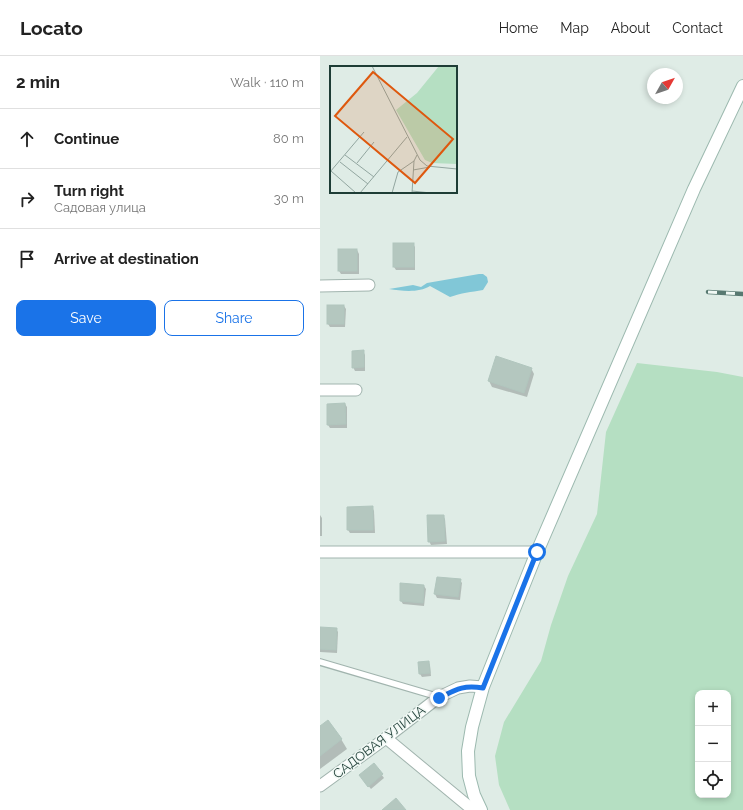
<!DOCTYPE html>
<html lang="en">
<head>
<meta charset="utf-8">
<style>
	:root { --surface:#fff; --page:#f6f6f6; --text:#222; --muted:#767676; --line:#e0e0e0; --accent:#1a73e8 }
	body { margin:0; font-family:Raleway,sans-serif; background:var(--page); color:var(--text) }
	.controls { position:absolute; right:12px; bottom:12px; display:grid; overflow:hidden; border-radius:8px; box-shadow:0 2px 6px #0003 }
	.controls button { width:36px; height:36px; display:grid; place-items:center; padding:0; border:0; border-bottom:1px solid var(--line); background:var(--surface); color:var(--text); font:20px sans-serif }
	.compass { position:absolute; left:327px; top:12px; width:36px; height:36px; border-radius:50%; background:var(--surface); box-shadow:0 2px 6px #0003; rotate:50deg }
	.stop { position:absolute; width:12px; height:12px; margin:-9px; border:3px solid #1a73e8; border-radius:50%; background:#fff }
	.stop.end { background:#1a73e8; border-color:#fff; box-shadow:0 1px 4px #0008 }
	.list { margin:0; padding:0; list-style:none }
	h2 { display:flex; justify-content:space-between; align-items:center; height:52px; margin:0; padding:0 16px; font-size:17px }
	h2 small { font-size:13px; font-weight:400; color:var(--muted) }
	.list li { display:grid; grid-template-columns:26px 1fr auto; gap:12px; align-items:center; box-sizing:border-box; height:60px; padding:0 16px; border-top:1px solid var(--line) }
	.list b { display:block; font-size:15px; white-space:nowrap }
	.list p { margin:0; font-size:13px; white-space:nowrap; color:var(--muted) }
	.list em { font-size:13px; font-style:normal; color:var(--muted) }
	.actions { display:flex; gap:8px; padding:12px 16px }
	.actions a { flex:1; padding:9px 0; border:1px solid var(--accent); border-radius:8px; text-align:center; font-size:14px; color:var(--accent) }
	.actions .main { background:var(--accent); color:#fff }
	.icon { flex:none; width:22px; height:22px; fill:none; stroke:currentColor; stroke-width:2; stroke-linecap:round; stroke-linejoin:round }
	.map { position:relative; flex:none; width:423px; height:754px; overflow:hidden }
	header { display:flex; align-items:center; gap:24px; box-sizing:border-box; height:56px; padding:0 20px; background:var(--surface); border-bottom:1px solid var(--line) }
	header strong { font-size:19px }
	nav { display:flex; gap:22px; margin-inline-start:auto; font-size:14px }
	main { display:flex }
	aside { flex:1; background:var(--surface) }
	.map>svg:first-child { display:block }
</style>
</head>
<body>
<header>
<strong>Locato</strong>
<nav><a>Home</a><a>Map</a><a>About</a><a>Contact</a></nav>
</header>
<main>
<aside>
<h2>2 min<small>Walk · 110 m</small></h2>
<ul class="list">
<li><svg class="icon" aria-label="ahead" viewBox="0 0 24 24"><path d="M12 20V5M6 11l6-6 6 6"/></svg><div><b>Continue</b></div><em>80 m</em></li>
<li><svg class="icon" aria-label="right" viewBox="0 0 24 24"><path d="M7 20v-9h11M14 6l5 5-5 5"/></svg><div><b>Turn right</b><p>Садовая улица</p></div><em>30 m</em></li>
<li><svg class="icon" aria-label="arrive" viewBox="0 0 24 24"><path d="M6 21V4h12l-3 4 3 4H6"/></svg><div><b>Arrive at destination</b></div></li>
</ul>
<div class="actions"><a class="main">Save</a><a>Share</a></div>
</aside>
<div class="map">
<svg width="423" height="754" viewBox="0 0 423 754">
	<rect width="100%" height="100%" fill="#dfece6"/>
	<path fill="#b5dfc2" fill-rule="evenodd" d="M317,307L397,316L423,321V754H190L179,729L175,700L184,666L221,605L231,569L248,520L277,458L286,376ZM378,637H408V739H378Z"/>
	<path fill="#81c7d7" d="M159,218H163L167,221L168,226L163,234C151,236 141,237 130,241L110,230C99,237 82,235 69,233L93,229L101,231L107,227Z"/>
	<g fill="#0003">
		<polygon points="93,188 95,191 95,214 76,214 74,211"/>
		<polygon points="37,194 39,198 39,218 21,218 19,215"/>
		<polygon points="24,250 26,253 25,271 10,271 8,268"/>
		<polygon points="43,295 45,299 45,315 35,315 33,311"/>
		<polygon points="211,312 214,318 207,341 172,331 169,325"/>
		<polygon points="25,348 27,351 27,372 10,372 8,369"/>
		<polygon points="52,451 54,455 55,477 30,477 28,474 28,452"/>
		<polygon points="0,459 2,462 2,480 0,480"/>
		<polygon points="123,460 125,463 127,488 111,489 109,485"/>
		<polygon points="117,522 140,524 142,527 140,544 117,542 115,538"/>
		<polygon points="104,530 106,533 104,550 83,548 81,545"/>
		<polygon points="0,572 16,573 18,576 17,597 0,596"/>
		<polygon points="108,606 110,609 111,620 102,621 100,618"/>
		<polygon points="0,671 21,683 27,693 0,713"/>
		<polygon points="54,708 64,722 51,733 42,722"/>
	</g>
	<g fill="#b4c7bf" stroke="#b1c6be">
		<rect x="73" y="187" width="21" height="24"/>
		<rect x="18" y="193" width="19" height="22"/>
		<rect x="7" y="249" width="17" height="19"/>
		<polygon points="44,294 44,311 32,312 32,295"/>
		<polygon points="176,300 212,312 204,337 168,325"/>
		<polygon points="25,347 26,368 7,369 7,348"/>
		<polygon points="53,450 53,474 27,474 27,451"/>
		<polygon points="107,459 124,459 125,485 108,486"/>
		<polygon points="117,521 141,523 138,541 114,538"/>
		<polygon points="80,527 104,529 103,547 80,545"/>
		<polygon points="0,571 17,572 16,594 0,593"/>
		<polygon points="109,605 110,617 99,618 98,606"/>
		<polygon points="8,664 22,683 0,700 0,670"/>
		<polygon points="54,707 63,718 48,731 39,719"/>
		<polygon points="76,742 86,754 62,754"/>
	</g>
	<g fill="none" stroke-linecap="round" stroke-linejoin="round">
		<g stroke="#a1b4ae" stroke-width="8">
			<polyline id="lane" points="0,606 119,641"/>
		</g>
		<g stroke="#a1b4ae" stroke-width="13">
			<g id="street">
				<polyline points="0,230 49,229"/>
				<polyline points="0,334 36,334"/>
				<polyline points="0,496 217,496"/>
				<polyline points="66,682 153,754"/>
				<polyline points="0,730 66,682 119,641 138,632 150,630 163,631"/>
			</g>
		</g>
		<g stroke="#9cb9af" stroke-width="14">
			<polyline id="secondary" points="161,754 154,739 149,720 148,695 152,671 163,631 217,496 374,133 423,30"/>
		</g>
		<use href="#lane" stroke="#fff" stroke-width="5.5"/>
		<use href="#street" stroke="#fff" stroke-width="11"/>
		<use href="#secondary" stroke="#fff" stroke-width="12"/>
		<g stroke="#587971" stroke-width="4.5">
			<polyline id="rail" points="388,236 423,238"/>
		</g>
		<use href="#rail" stroke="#f0f8f4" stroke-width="3" stroke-dasharray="9" stroke-linecap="butt"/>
	</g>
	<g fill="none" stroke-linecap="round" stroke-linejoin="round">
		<path stroke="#1a73e8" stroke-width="5" d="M119,642C137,633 143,629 163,632L217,496"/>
	</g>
	<g text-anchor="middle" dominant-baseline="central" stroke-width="3" stroke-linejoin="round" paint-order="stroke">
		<g font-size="13" fill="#1e3d36" stroke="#f0f8f4">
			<text transform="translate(59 686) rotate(-37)">САДОВАЯ УЛИЦА</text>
		</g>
	</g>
	<g transform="translate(10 10)">
		<rect width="127" height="127" fill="#dfece6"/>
		<path d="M109,0H127V98L102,97L95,94L66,44L87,27Z" fill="#b5dfc2"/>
		<path fill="none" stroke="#92a6a0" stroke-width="1" d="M42,0L90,94L97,100L127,103M15,89L44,111M10,96L38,118M27,97L44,76M83,104L100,101M1,105L26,127M0,106L34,66M82,125L101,127M30,127L77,71M62,127L68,106L84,95M82,127L84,95L87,89"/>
		<path fill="#de580e" fill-opacity="0.15" stroke="#de580e" stroke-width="2" d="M43,6L123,73L85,117L5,50Z"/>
		<rect width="127" height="127" fill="none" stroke="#1e3d36" stroke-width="2"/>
	</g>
</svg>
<div class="controls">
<button>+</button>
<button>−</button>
<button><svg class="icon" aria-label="locate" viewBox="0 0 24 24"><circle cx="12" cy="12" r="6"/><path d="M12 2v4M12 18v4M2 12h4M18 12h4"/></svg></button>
</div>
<svg class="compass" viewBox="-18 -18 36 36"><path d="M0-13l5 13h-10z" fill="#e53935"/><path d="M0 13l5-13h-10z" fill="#767676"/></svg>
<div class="stop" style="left:217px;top:496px"></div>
<div class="stop end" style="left:119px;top:642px"></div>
</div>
</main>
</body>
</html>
